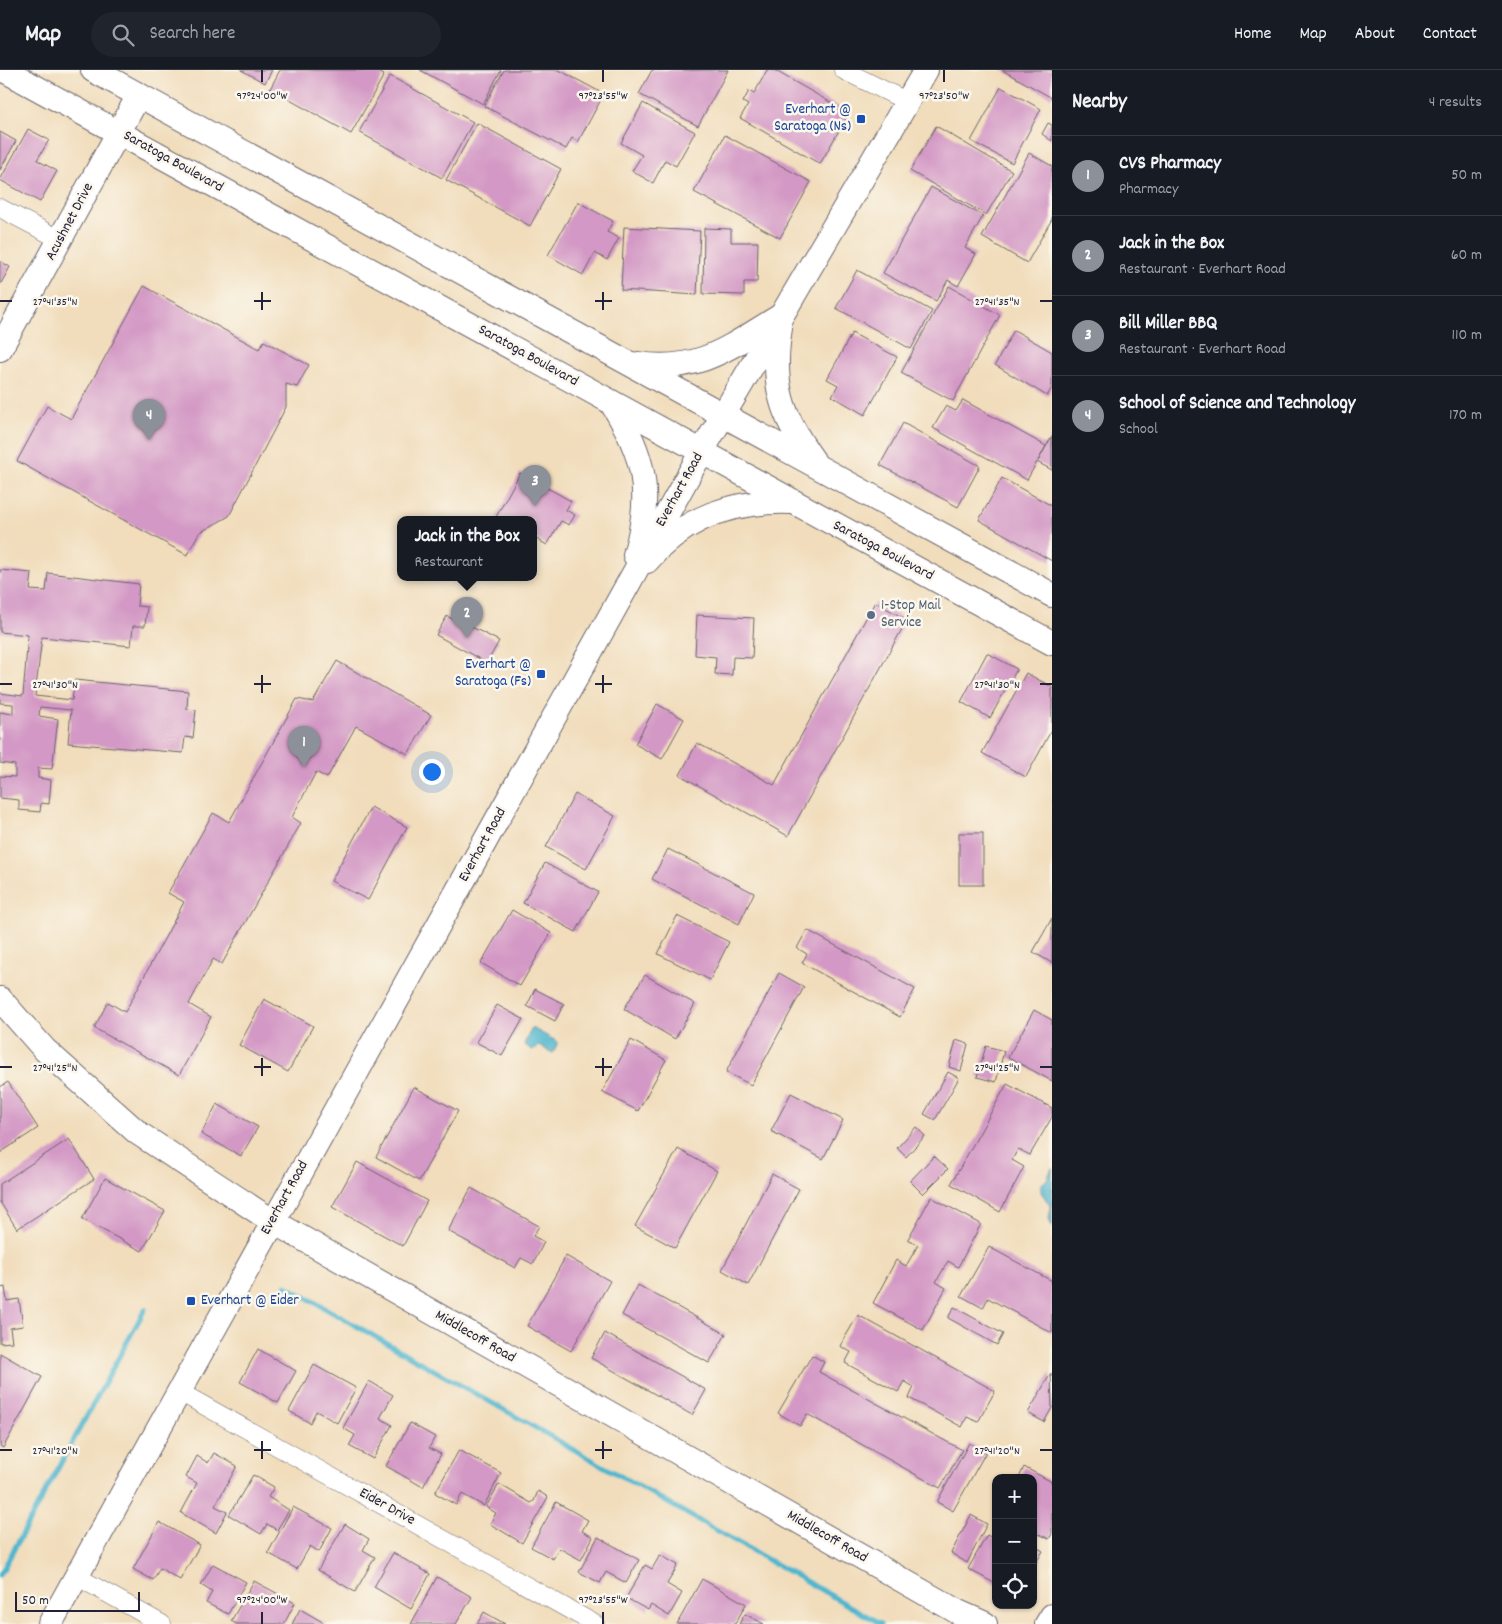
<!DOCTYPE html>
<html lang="en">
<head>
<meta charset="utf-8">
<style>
	:root { --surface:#171b24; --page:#20242c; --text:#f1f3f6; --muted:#9ea1a6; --line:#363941; --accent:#8c9099 }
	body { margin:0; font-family:Dekko,sans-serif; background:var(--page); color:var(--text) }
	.controls { position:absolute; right:15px; bottom:15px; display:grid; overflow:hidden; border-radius:10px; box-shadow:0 1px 4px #0004 }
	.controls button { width:45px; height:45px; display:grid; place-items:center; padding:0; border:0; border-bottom:1px solid var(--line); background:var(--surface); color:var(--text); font:25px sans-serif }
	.scale { position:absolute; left:15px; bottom:12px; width:125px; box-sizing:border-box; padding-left:5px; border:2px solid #22223b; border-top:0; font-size:14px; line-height:18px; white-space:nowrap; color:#22223b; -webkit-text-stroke:4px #fbf7ec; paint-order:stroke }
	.you { position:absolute; left:431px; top:701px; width:18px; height:18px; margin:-12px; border:4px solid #fff; border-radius:50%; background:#1a73e8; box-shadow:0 0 0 8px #1a73e833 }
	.badge { display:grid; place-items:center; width:32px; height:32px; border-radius:50%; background:var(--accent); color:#fff; font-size:16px; font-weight:700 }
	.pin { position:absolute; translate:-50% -41px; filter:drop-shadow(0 1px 2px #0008) }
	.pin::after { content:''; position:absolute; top:26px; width:18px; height:15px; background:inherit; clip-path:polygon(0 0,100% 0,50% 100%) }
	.popup { position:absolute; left:397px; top:446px; width:140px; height:65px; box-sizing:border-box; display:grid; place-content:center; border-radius:10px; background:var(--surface); filter:drop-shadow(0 1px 4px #0005); font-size:16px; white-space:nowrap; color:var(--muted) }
	.popup b { font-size:19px; color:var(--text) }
	.popup::after { content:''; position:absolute; left:50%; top:100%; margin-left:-10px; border:10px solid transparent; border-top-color:var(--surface) }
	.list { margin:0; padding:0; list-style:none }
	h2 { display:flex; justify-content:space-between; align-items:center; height:65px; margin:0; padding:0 20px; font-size:21px }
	h2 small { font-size:16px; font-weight:400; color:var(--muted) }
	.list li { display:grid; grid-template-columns:32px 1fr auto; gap:15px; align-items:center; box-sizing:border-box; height:80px; padding:0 20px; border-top:1px solid var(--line) }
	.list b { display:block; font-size:19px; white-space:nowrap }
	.list p { margin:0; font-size:16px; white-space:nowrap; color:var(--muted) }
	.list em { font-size:16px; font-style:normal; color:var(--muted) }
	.icon { flex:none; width:28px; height:28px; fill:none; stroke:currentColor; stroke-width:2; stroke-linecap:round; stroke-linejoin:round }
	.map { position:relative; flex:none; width:1052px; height:1554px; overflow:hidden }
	header { display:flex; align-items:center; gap:30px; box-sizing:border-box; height:70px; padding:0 25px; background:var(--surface); border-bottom:1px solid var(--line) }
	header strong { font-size:24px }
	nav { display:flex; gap:28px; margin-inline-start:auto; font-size:18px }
	.search { width:350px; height:45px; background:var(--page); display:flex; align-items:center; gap:12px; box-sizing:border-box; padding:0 18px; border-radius:28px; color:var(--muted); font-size:19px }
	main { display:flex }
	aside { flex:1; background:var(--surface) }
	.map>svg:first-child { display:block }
</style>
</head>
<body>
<header>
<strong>Map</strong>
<div class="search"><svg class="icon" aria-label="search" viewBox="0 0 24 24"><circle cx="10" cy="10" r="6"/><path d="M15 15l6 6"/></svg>Search here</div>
<nav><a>Home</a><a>Map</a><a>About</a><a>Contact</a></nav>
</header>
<main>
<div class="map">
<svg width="1052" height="1554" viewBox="0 0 1052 1554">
	<rect width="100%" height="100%" fill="#fbf7ec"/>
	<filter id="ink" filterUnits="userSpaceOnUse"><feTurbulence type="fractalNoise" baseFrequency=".02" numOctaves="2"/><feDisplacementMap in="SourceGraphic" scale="10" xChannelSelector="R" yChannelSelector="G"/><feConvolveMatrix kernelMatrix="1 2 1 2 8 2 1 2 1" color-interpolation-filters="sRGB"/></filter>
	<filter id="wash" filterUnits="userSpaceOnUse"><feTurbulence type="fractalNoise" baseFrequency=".0096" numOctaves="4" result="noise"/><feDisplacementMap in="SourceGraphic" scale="20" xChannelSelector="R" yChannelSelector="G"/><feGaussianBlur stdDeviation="1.12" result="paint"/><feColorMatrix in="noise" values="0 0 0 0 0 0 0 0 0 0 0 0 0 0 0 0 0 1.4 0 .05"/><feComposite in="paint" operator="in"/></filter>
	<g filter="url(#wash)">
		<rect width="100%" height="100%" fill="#f1ddbc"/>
		<g fill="#4fb6ce" stroke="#386c84">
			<polygon points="532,958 558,972 553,983 539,976 532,980 524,974"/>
			<polygon points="1052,1098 1052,1157 1049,1149 1051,1137 1041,1122 1041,1114 1046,1111"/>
		</g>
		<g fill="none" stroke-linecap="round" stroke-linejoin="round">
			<g stroke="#4fb6ce" stroke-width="5">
				<polyline points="286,1216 881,1554"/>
				<polyline points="0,1505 145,1239"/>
			</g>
		</g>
		<g id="blocks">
			<g fill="#d398c5">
				<polygon points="241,0 272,0 265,13"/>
				<polygon points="280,0 375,0 384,5 351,64 270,19"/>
				<polygon points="420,0 501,0 483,34"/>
				<polygon points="504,0 559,0 604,24 578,72 572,68 566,79 484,36"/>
				<polygon points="652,0 728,0 698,56 639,24"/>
				<polygon points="767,0 774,0 849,43 820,94 740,48 748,35 743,32 749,21 754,24"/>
				<polygon points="1002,0 1052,0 1052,28"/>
				<polygon points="390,6 473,52 442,108 359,62"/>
				<polygon points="1001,17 1041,39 1012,93 971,71"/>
				<polygon points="643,33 695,62 676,96 665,90 653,113 632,101 642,85 621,73"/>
				<polygon points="477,53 561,99 530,156 446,110"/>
				<polygon points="1048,53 1052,55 1052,71 1042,64"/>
				<polygon points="936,56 1012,101 986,145 910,101"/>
				<polygon points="28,59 49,70 37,90 57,101 40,132 0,110"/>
				<polygon points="0,62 16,71 0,100"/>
				<polygon points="725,65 811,112 780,168 694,122"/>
				<polygon points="1029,83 1052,96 1052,149 1027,193 982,167"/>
				<polygon points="931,117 983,146 965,178 976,184 958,216 948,210 936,231 883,203"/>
				<polygon points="578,132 613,151 607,162 619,168 607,190 595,183 583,205 548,185"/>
				<polygon points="624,157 700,161 697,225 621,220"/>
				<polygon points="704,158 731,159 731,172 758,172 757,212 744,212 744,225 703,224"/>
				<polygon points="0,191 10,197 0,215"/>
				<polygon points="857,200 932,241 911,279 836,238"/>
				<polygon points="144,216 259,279 264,271 309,295 297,317 286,314 286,337 229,446 199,463 187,485 17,391 47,336 71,349"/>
				<polygon points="949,216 1000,245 953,331 901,303"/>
				<polygon points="1014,260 1052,282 1052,318 1047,326 995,295"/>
				<polygon points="852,263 897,287 865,345 832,326 838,315 827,309"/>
				<polygon points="963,330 1046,376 1038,391 1052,366 1052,400 1037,392 1027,410 933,358 946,336 956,341"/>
				<polygon points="903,353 980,396 958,437 880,395"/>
				<polygon points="520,403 571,431 566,440 575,445 569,455 561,451 547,475 533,467 533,449 500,449 496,447"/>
				<polygon points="1002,408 1052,436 1052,491 979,450"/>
				<polygon points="0,500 32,503 30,520 46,521 48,503 139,514 137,536 147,537 145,556 133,556 131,576 42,567 35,626 72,630 75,610 188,621 187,639 196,640 193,668 185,667 183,683 68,673 71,640 40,637 39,646 58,649 52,699 38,698 38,708 51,710 49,734 41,733 40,742 19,740 19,730 0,728 0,706 15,707 15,695 0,693 0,642 13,644 13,634 0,633 0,623 23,626 28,565 0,562"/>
				<polygon points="875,532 907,550 788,766 680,705 697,673 774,715"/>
				<polygon points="697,545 754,548 752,588 733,587 732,605 715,604 716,587 695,585"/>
				<polygon points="447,546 461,554 462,552 499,571 487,593 436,565"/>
				<polygon points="987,583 1017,599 990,648 961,632"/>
				<polygon points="337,591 431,645 408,684 356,656 327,708 316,702 292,747 301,753 222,894 213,889 189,934 211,947 179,1005 94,958 108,932 125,942 184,832 168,823 213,743 229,752 297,629 313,632"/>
				<polygon points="1026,603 1052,617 1052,659 1026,707 982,683"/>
				<polygon points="657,634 684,649 662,689 635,674"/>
				<polygon points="575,724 615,746 586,799 546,777"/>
				<polygon points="371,737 407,757 368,830 331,811"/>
				<rect x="959" y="763" width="24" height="52"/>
				<polygon points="668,779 754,823 739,854 652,809"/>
				<polygon points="545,793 598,822 576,862 523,833"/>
				<polygon points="512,840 551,863 520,916 481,893"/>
				<polygon points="677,846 729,872 710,910 658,884"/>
				<polygon points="1052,848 1052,893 1033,882"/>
				<polygon points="807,860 915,919 900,947 802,893 807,884 797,878"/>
				<polygon points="779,903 804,917 751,1015 726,1002"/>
				<polygon points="645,905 695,934 675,969 624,939"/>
				<polygon points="535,919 564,934 555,951 527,936"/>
				<polygon points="264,929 313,956 288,1002 239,975"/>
				<polygon points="497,935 523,949 502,986 476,972"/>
				<polygon points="1034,940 1052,950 1052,1011 1008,987"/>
				<polygon points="631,970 666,990 638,1041 602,1022"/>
				<polygon points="956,970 968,974 961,1001 949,997"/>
				<polygon points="986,976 1004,981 996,1012 977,1007"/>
				<polygon points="948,1002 959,1008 935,1050 924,1044"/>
				<polygon points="8,1012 38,1058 0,1083 0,1017"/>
				<polygon points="1007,1014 1052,1038 1052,1047 1030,1085 1018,1079 1012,1090 1024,1097 1000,1142 951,1114"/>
				<polygon points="414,1017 458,1041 419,1111 376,1087"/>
				<polygon points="791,1023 843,1050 823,1089 771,1061"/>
				<polygon points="217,1034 258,1057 241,1086 201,1064"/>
				<polygon points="916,1057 925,1066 906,1087 897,1078"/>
				<polygon points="69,1069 94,1109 17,1159 0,1132 0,1114"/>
				<polygon points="678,1079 717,1101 675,1178 635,1156"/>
				<polygon points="934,1086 948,1099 923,1124 910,1111"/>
				<polygon points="357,1092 427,1131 403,1176 332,1137"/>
				<polygon points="772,1104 799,1119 748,1215 722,1200"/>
				<polygon points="105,1108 165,1141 142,1181 82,1149"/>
				<polygon points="471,1118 539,1156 533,1166 544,1172 533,1194 521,1188 515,1198 448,1161"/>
				<polygon points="931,1127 981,1154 958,1197 948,1191 936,1212 946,1218 923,1260 873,1233 896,1190 906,1196 918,1175 908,1169"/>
				<polygon points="989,1177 1052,1211 1052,1263 988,1228 983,1238 961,1226"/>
				<polygon points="566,1186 610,1211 571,1281 527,1256"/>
				<polygon points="638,1215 726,1264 709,1293 622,1245"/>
				<polygon points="5,1217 7,1231 19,1229 23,1256 10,1258 12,1272 0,1273 0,1218"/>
				<polygon points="954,1237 1003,1264 997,1275 948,1248"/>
				<polygon points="858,1245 995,1321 978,1352 967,1347 962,1357 909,1328 914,1317 904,1311 898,1322 845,1293 851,1282 840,1276"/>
				<polygon points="605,1263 706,1320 692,1345 591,1288"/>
				<polygon points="258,1279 296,1301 278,1333 240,1312"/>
				<polygon points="0,1283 42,1307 3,1378 0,1376"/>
				<polygon points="812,1285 824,1292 819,1302 962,1380 940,1418 807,1344 800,1356 778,1343"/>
				<polygon points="314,1295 356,1318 337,1353 316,1341 310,1353 289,1341"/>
				<polygon points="1051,1303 1052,1338 1044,1352 1028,1343"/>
				<polygon points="369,1311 393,1325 380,1348 392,1355 373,1389 349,1376 355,1365 343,1358"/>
				<polygon points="410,1353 435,1367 429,1378 441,1384 423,1417 386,1396"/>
				<polygon points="969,1373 986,1382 953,1441 937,1432"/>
				<polygon points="459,1380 501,1403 484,1436 462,1424 456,1435 435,1423"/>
				<polygon points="214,1383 237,1396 215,1436 227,1442 216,1463 181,1443 197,1413 186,1407 197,1386 208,1393"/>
				<polygon points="1024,1397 1052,1412 1052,1464 1049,1469 1039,1464 1033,1474 1033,1408 1019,1408"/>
				<polygon points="253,1405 274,1417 268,1427 289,1440 277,1460 267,1454 261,1464 229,1445"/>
				<polygon points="499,1414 531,1433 534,1431 538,1421 548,1427 522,1473 490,1454 496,1443 486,1437"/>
				<polygon points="556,1432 588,1450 582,1461 593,1467 581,1490 559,1478 553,1489 531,1477"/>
				<polygon points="293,1437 332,1458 319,1482 310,1476 297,1499 268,1483"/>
				<polygon points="971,1445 987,1454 967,1493 951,1483"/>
				<polygon points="159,1452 200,1475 180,1510 160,1498 153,1510 133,1499"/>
				<polygon points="345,1454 369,1469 363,1480 375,1487 355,1522 318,1500"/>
				<polygon points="987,1465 996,1470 996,1514 968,1499"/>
				<polygon points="598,1467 639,1490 626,1513 606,1502 600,1513 579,1502"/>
				<polygon points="1033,1475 1043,1481 1033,1498"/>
				<polygon points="393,1483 430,1504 411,1539 374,1517"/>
				<polygon points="660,1485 678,1495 667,1514 682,1523 669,1546 651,1535 648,1540 626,1528 645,1495 652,1499"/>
				<polygon points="213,1494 246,1512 228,1544 206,1533 212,1522 201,1515"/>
				<polygon points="437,1507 472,1527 456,1554 411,1554"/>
				<polygon points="702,1509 746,1534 735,1554 677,1554"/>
				<polygon points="254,1511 295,1533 284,1554 237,1554 231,1551"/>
				<polygon points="300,1539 326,1554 292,1554"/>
				<polygon points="484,1542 505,1554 477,1554"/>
				<polygon points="745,1544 764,1554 739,1554"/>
			</g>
		</g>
	</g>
	<g filter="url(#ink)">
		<use href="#blocks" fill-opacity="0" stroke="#6a6368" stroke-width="1"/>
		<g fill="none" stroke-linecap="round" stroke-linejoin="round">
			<g stroke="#6a6368" stroke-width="19">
				<g id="street">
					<polyline points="843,0 908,32"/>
					<polyline points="0,138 61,170"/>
					<polyline points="178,1321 595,1554"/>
					<polyline points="76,1506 162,1554"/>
				</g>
			</g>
			<g stroke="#6a6368" stroke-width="26">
				<g id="secondary">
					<polyline points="4,0 1052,573"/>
					<polyline points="93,0 1052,525"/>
					<path d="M780,258C771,313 781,346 813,390"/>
					<polyline points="0,279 139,25"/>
					<path d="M638,294C700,303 729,277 779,247"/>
					<path d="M611,332C645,385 653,424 635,485"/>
					<path d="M647,491C684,447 735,430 791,432"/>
					<polyline points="0,929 45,980 138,1063 272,1151 958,1542 985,1554"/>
					<polyline points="50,1554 702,381 926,0"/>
					<polyline points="1047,1554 1052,1546"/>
				</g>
			</g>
			<use href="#street" stroke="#fff" stroke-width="18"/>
			<use href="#secondary" stroke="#fff" stroke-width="24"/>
		</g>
	</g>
	<path fill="none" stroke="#22223b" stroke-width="2" d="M262,0V12M603,0V12M944,0V12M262,222V240M603,222V240M0,231H12M254,231H271M595,231H612M1040,231H1052M262,605V623M603,605V623M0,614H12M254,614H271M595,614H612M1040,614H1052M262,988V1006M603,988V1006M0,997H12M254,997H271M595,997H612M1040,997H1052M262,1371V1389M603,1371V1389M0,1380H12M254,1380H271M595,1380H612M1040,1380H1052M262,1542V1554M603,1542V1554"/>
	<g fill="#1a4fb4" stroke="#fbf7ec" stroke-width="2">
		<rect x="856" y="44" width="10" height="10" rx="2.5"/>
		<rect x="536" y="599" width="10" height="10" rx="2.5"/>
		<rect x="186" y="1226" width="10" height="10" rx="2.5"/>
	</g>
	<circle fill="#5c6f8a" stroke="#fbf7ec" stroke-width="2" cx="871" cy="545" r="5"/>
	<g text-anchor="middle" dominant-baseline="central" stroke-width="5" stroke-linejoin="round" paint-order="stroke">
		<g font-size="15" fill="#164399" stroke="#fbf7ec" text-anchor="end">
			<text x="851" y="40">Everhart @<tspan x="851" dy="17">Saratoga (Ns)</tspan></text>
			<text x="531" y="595">Everhart @<tspan x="531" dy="17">Saratoga (Fs)</tspan></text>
			<text x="201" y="1231" text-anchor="start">Everhart @ Eider</text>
		</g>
		<g font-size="15" fill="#22223b" stroke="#fbf7ec">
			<text transform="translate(173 92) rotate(29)">Saratoga Boulevard</text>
			<text transform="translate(70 152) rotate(-62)">Acushnet Drive</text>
			<text transform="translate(528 286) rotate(29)">Saratoga Boulevard</text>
			<text transform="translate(680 420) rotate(-61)">Everhart Road</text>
			<text transform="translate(883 481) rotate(28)">Saratoga Boulevard</text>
			<text transform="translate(483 775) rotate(-61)">Everhart Road</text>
			<text transform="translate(285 1128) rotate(-61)">Everhart Road</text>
			<text transform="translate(475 1267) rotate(30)">Middlecoff Road</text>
			<text transform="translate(387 1437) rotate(29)">Eider Drive</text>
			<text transform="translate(827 1467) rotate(30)">Middlecoff Road</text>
		</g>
		<g font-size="15" fill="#4e5e75" stroke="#fbf7ec" text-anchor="start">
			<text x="881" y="536">1-Stop Mail<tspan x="881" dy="17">Service</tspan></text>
		</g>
	</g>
	<g font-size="12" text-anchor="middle" fill="#22223b" stroke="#fbf7ec" stroke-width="5" stroke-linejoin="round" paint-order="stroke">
		<text x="262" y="29">97°24'00"W</text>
		<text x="603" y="29">97°23'55"W</text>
		<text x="944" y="29">97°23'50"W</text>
		<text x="55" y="235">27°41'35"N</text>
		<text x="997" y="235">27°41'35"N</text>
		<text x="55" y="618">27°41'30"N</text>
		<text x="997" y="618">27°41'30"N</text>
		<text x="55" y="1001">27°41'25"N</text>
		<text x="997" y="1001">27°41'25"N</text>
		<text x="55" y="1384">27°41'20"N</text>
		<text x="997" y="1384">27°41'20"N</text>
		<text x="262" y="1533">97°24'00"W</text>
		<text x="603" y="1533">97°23'55"W</text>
	</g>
</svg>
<div class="controls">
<button>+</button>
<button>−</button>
<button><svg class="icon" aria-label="locate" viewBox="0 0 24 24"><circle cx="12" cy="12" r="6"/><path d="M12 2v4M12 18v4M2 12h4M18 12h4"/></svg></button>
</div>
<div class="scale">50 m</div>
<div class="you"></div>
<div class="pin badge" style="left:304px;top:697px">1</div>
<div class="pin badge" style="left:467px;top:568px">2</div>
<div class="popup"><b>Jack in the Box</b>Restaurant</div>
<div class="pin badge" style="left:535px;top:436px">3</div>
<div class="pin badge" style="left:149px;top:370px">4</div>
</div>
<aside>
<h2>Nearby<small>4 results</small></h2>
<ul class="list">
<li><span class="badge">1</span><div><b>CVS Pharmacy</b><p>Pharmacy</p></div><em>50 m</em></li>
<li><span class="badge">2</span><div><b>Jack in the Box</b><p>Restaurant · Everhart Road</p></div><em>60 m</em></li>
<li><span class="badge">3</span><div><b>Bill Miller BBQ</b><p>Restaurant · Everhart Road</p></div><em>110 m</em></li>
<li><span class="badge">4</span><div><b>School of Science and Technology</b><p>School</p></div><em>170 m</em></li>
</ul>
</aside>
</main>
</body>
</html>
